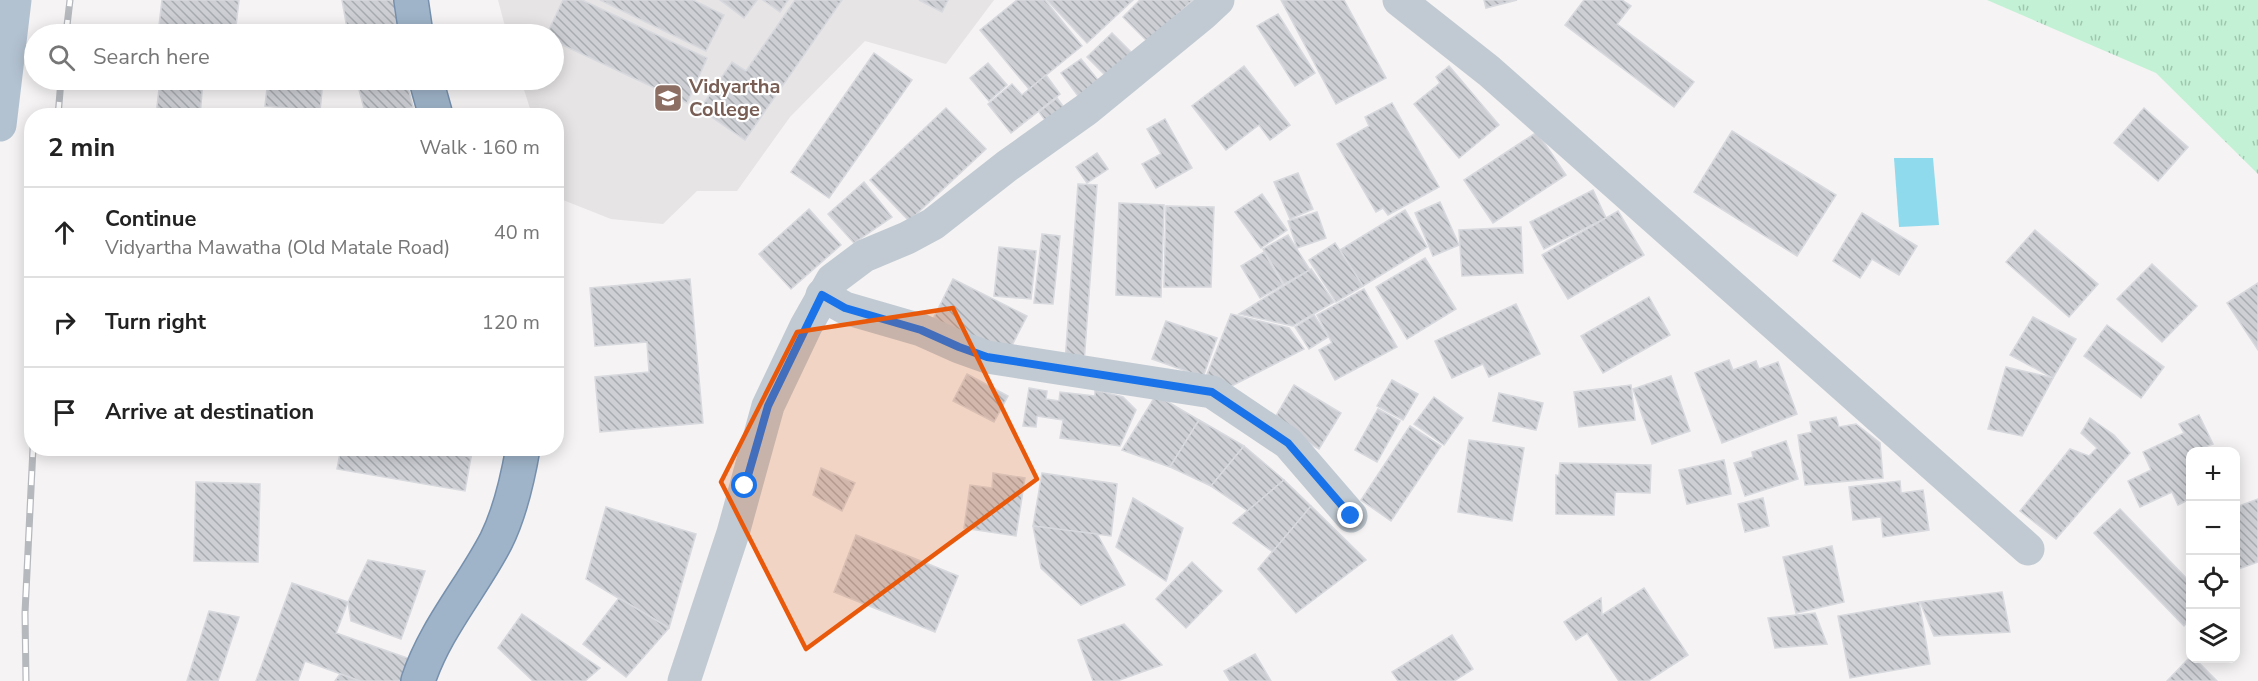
<!DOCTYPE html>
<html lang="en">
<head>
<meta charset="utf-8">
<style>
	:root { --surface:#fff; --page:#f2f2f2; --text:#222; --muted:#767676; --line:#e0e0e0 }
	body { margin:0; font-family:"Nunito Sans",sans-serif; background:var(--page); color:var(--text) }
	.controls { position:absolute; right:18px; bottom:18px; display:grid; overflow:hidden; border-radius:12px; box-shadow:0 3px 15px #0003 }
	.controls button { width:54px; height:54px; display:grid; place-items:center; padding:0; border:0; border-bottom:2px solid var(--line); background:var(--surface); color:var(--text); font:30px sans-serif }
	.stop { position:absolute; width:18px; height:18px; margin:-14px; border:4px solid #1a73e8; border-radius:50%; background:#fff }
	.stop.end { background:#1a73e8; border-color:#fff; box-shadow:0 2px 6px #0008 }
	.list { margin:0; padding:0; list-style:none }
	h2 { display:flex; justify-content:space-between; align-items:center; height:78px; margin:0; padding:0 24px; font-size:26px }
	h2 small { font-size:20px; font-weight:400; color:var(--muted) }
	.list li { display:grid; grid-template-columns:39px 1fr auto; gap:18px; align-items:center; box-sizing:border-box; height:90px; padding:0 24px; border-top:2px solid var(--line) }
	.list b { display:block; font-size:22px; white-space:nowrap }
	.list p { margin:0; font-size:20px; white-space:nowrap; color:var(--muted) }
	.list em { font-size:20px; font-style:normal; color:var(--muted) }
	.icon { flex:none; width:33px; height:33px; fill:none; stroke:currentColor; stroke-width:2; stroke-linecap:round; stroke-linejoin:round }
	.map { position:relative; flex:none; width:2258px; height:681px; overflow:hidden }
	.search { position:absolute; background:var(--surface); box-shadow:0 3px 15px #0003; left:24px; top:24px; width:540px; height:66px; display:flex; align-items:center; gap:15px; box-sizing:border-box; padding:0 21px; border-radius:33px; color:var(--muted); font-size:22px }
	.panel { position:absolute; background:var(--surface); box-shadow:0 3px 15px #0003; left:24px; top:108px; width:540px; height:348px; border-radius:24px }
	.map>svg:first-child { display:block }
</style>
</head>
<body>
<div class="map">
<svg width="2258" height="681" viewBox="0 0 2258 681">
	<defs>
		<pattern id="park-tufts" width="24" height="20" patternUnits="userSpaceOnUse" patternTransform="scale(1.5)"><rect width="24" height="20" fill="#c3f1d5"/><path d="M3 7l-1-3M5 7V3M7 7l1-3M15 17l-1-3M17 17v-4M19 17l1-3" fill="none" stroke="#a0c6b0"/></pattern>
		<pattern id="building-back-hatch" width="6" height="6" patternUnits="userSpaceOnUse" patternTransform="scale(1.5)"><rect width="6" height="6" fill="#cdcfd5"/><path d="M-1 5l2 2M0 0l6 6M5-1l2 2" fill="none" stroke="#a8abb0"/></pattern>
	</defs>
	<rect width="100%" height="100%" fill="#f5f3f3"/>
	<polygon fill="#e6e4e5" points="498,0 994,0 946,64 865,41 790,117 737,191 697,191 663,224 611,219 563,200 557,184 556,116 532,115 521,80 554,80 554,34 507,34"/>
	<polygon fill="url(#park-tufts)" points="1987,0 2258,0 2258,174 2156,73"/>
	<polygon fill="#90daee" points="1894,158 1933,158 1939,225 1899,227"/>
	<g fill="url(#building-back-hatch)" stroke="#d7d9de" stroke-width="1.5">
		<polygon points="162,0 239,0 235,34 158,34"/>
		<polygon points="342,0 394,0 400,34 348,34"/>
		<polygon points="563,0 582,0 707,58 687,103 554,41 554,34 547,34"/>
		<polygon points="600,0 693,0 724,15 706,51"/>
		<polygon points="720,0 757,0 744,18"/>
		<polygon points="763,0 788,0 780,12"/>
		<polygon points="795,0 842,0 745,140 700,109 732,62 746,71"/>
		<polygon points="919,0 948,0 942,12"/>
		<polygon points="1017,0 1045,0 1082,46 1029,89 980,30"/>
		<polygon points="1047,0 1133,0 1087,43"/>
		<polygon points="1140,0 1193,0 1148,42 1123,17"/>
		<polygon points="1281,0 1344,0 1386,78 1336,104"/>
		<polygon points="1484,0 1517,0 1486,8"/>
		<polygon points="1584,0 1622,0 1631,6 1617,24 1694,82 1674,107 1565,25"/>
		<polygon points="1278,14 1315,73 1295,86 1257,26"/>
		<polygon points="1112,33 1133,54 1108,78 1087,57"/>
		<polygon points="874,53 912,80 829,198 791,172"/>
		<polygon points="1081,59 1102,85 1081,100 1061,73"/>
		<polygon points="988,63 1007,85 989,101 970,78"/>
		<polygon points="1244,66 1290,125 1270,140 1259,125 1226,150 1192,106"/>
		<polygon points="1449,66 1499,125 1459,158 1414,104 1440,83 1436,77"/>
		<polygon points="1046,75 1060,94 1011,133 988,104 1012,84 1022,95"/>
		<polygon points="160,80 203,80 200,116 156,116"/>
		<polygon points="268,80 323,80 320,111 265,106"/>
		<polygon points="366,80 406,80 413,107 379,116 366,116 357,82"/>
		<polygon points="1057,98 1068,113 1050,127 1039,112"/>
		<polygon points="1392,103 1439,187 1388,215 1383,208 1376,212 1337,144 1369,126 1365,117"/>
		<polygon points="946,108 986,149 909,221 870,180"/>
		<polygon points="2144,108 2188,147 2158,181 2114,143"/>
		<polygon points="1165,119 1192,168 1156,188 1142,164 1161,154 1147,129"/>
		<polygon points="1732,131 1836,195 1797,256 1694,192"/>
		<polygon points="1537,132 1566,175 1493,223 1464,180"/>
		<polygon points="1097,153 1108,169 1087,183 1076,167"/>
		<polygon points="1298,173 1313,209 1290,219 1274,182"/>
		<polygon points="864,182 892,217 854,243 828,214"/>
		<polygon points="1078,184 1097,185 1084,363 1065,362"/>
		<polygon points="1593,190 1606,218 1544,249 1530,222"/>
		<polygon points="1262,194 1287,230 1261,248 1235,212"/>
		<polygon points="1440,202 1459,245 1433,256 1415,213"/>
		<polygon points="1119,203 1164,205 1161,297 1116,295"/>
		<polygon points="1166,206 1214,207 1211,287 1164,287"/>
		<polygon points="809,209 841,245 791,289 759,254"/>
		<polygon points="1405,210 1427,247 1363,286 1340,250"/>
		<polygon points="1618,211 1644,255 1568,299 1542,255"/>
		<polygon points="1317,212 1326,238 1297,248 1288,221"/>
		<polygon points="1862,213 1917,246 1899,275 1872,259 1860,278 1833,261"/>
		<polygon points="1521,227 1523,273 1462,276 1459,230"/>
		<polygon points="2035,230 2098,284 2069,317 2006,262"/>
		<polygon points="1042,234 1060,236 1053,304 1034,303"/>
		<polygon points="1288,235 1310,270 1284,284 1263,249"/>
		<polygon points="1335,243 1363,286 1336,302 1309,260"/>
		<polygon points="999,247 1036,251 1031,299 994,296"/>
		<polygon points="1264,252 1283,285 1260,298 1241,266"/>
		<polygon points="1425,258 1456,309 1407,339 1376,287"/>
		<polygon points="2152,264 2197,306 2162,342 2117,299"/>
		<polygon points="1311,269 1334,302 1293,326 1239,314"/>
		<polygon points="690,279 703,423 600,432 595,377 649,372 647,342 595,346 590,288"/>
		<polygon points="953,279 1027,316 1007,355 933,319"/>
		<polygon points="2258,283 2258,350 2227,303"/>
		<polygon points="1364,289 1397,347 1335,380 1319,350 1332,343 1317,315"/>
		<polygon points="1649,297 1670,335 1603,373 1581,336"/>
		<polygon points="1516,304 1540,354 1489,377 1483,364 1452,378 1435,341"/>
		<polygon points="1231,314 1289,328 1304,349 1220,392 1204,382"/>
		<polygon points="1314,315 1328,337 1309,349 1295,327"/>
		<polygon points="2033,317 2076,339 2053,378 2010,355"/>
		<polygon points="1166,321 1217,338 1203,377 1152,359"/>
		<polygon points="2107,325 2164,367 2141,398 2084,356"/>
		<polygon points="1729,360 1733,370 1756,361 1759,369 1778,362 1797,414 1722,443 1695,373"/>
		<polygon points="2006,367 2053,378 2022,436 1988,429"/>
		<polygon points="967,374 1008,396 994,422 953,401"/>
		<polygon points="1671,376 1690,431 1652,444 1633,389"/>
		<polygon points="1392,380 1418,394 1403,420 1377,406"/>
		<polygon points="1294,385 1341,413 1319,449 1273,421"/>
		<polygon points="1631,385 1635,420 1579,427 1574,392"/>
		<polygon points="1029,388 1047,391 1046,399 1059,401 1060,392 1095,396 1095,390 1123,397 1136,410 1120,446 1060,438 1063,420 1037,416 1036,427 1023,426"/>
		<polygon points="1499,393 1543,403 1536,430 1493,421"/>
		<polygon points="1156,395 1199,420 1170,467 1122,450"/>
		<polygon points="1434,397 1463,418 1444,445 1414,424"/>
		<polygon points="1378,409 1400,421 1377,462 1355,450"/>
		<polygon points="2199,415 2213,444 2190,452 2190,499 2178,505 2172,492 2140,507 2128,481 2151,470 2143,452 2184,433 2179,424"/>
		<polygon points="1836,417 1839,427 1856,424 1880,443 1883,478 1805,485 1798,435 1812,432 1810,422"/>
		<polygon points="2090,418 2114,435 2130,453 2056,539 2020,511 2070,449 2089,456 2097,448 2081,433"/>
		<polygon points="1199,420 1244,446 1211,486 1170,467"/>
		<polygon points="1410,426 1441,446 1391,521 1361,500"/>
		<polygon points="1469,440 1524,448 1512,521 1458,512"/>
		<polygon points="1786,441 1798,479 1745,496 1734,463 1753,457 1752,452"/>
		<polygon points="1244,446 1284,480 1248,511 1211,486"/>
		<polygon points="341,448 426,448 471,457 465,491 337,469"/>
		<polygon points="426,448 471,448 471,457"/>
		<polygon points="1724,460 1731,494 1687,504 1679,470"/>
		<polygon points="1560,463 1651,465 1650,493 1615,492 1614,515 1556,514 1556,475 1559,476"/>
		<polygon points="821,468 855,483 842,511 813,495"/>
		<polygon points="993,473 1025,478 1016,536 964,528 970,485 992,488"/>
		<polygon points="1042,473 1117,484 1111,536 1033,526"/>
		<polygon points="1284,480 1311,506 1273,552 1233,523"/>
		<polygon points="1900,481 1901,493 1923,490 1929,530 1883,537 1881,517 1853,520 1849,487"/>
		<polygon points="196,482 260,484 258,562 194,561"/>
		<polygon points="1133,498 1183,528 1166,581 1116,547"/>
		<polygon points="1763,498 1769,526 1745,532 1738,504"/>
		<polygon points="2258,499 2258,562 2236,570 2236,507"/>
		<polygon points="1311,506 1366,560 1296,613 1258,569"/>
		<polygon points="606,507 696,534 669,628 586,579"/>
		<polygon points="2120,509 2190,582 2190,619 2184,626 2094,533"/>
		<polygon points="1033,526 1097,534 1125,585 1081,605 1041,568"/>
		<polygon points="856,535 958,576 935,632 834,592"/>
		<polygon points="1832,546 1844,602 1796,613 1783,557"/>
		<polygon points="368,560 425,571 401,639 351,621 348,602"/>
		<polygon points="1192,562 1222,591 1186,628 1156,599"/>
		<polygon points="292,583 348,602 336,633 410,659 402,681 360,681 305,661 298,681 256,681"/>
		<polygon points="1644,588 1688,655 1648,681 1619,681 1587,633 1576,640 1564,622 1601,598 1602,615"/>
		<polygon points="2002,592 2010,632 1934,636 1920,602"/>
		<polygon points="619,598 669,628 626,677 583,644"/>
		<polygon points="1919,602 1930,664 1850,678 1838,616"/>
		<polygon points="209,611 239,617 218,681 187,681"/>
		<polygon points="1815,613 1827,644 1775,648 1768,618"/>
		<polygon points="522,614 600,668 585,681 533,681 498,648"/>
		<polygon points="1124,624 1162,665 1117,681 1093,681 1078,640"/>
		<polygon points="1452,635 1473,669 1454,681 1398,681 1392,672"/>
		<polygon points="1255,654 1271,681 1230,681 1224,671"/>
		<polygon points="2190,657 2194,658 2217,681 2167,681"/>
		<polygon points="340,674 360,681 335,681"/>
	</g>
	<g fill="none" stroke-linecap="round" stroke-linejoin="round">
		<g stroke="#7690ad" stroke-width="36">
			<g id="trunk">
				<polyline points="411,0 416,34"/>
				<polyline points="426,80 436,116"/>
				<path d="M418,681C435,629 471,589 496,541C509,515 518,477 523,448"/>
			</g>
		</g>
		<g stroke="#c1cad2" stroke-width="33">
			<polyline points="1399,0 1489,71 2028,549"/>
			<polyline points="822,295 845,308 921,330 959,347 987,357 1212,392 1288,443 1351,516"/>
		</g>
		<polyline stroke="#c1cad2" stroke-width="33" points="684,681 733,533 768,406 806,326 832,280 864,256 907,238 933,224 1007,166 1087,109 1203,14 1218,0"/>
		<polyline stroke="#b3c2d1" stroke-width="33" points="0,125 15,0"/>
		<use href="#trunk" stroke="#9fb4c9" stroke-width="33"/>
		<g stroke="#b5b8bd" stroke-width="7">
			<g id="rail">
				<polyline points="66,34 70,0"/>
				<polyline points="58,116 61,80"/>
				<polyline points="26,681 25,613 33,448"/>
			</g>
		</g>
		<use href="#rail" stroke="#fff" stroke-width="4.5" stroke-dasharray="14" stroke-linecap="butt"/>
	</g>
	<g fill="none" stroke-linecap="round" stroke-linejoin="round">
		<polyline stroke="#1a73e8" stroke-width="8" points="745,486 768,406 822,295 845,308 921,330 959,347 987,357 1212,392 1288,443 1351,516"/>
	</g>
	<path fill="#e8590c" fill-opacity="0.2" stroke="#e8590c" stroke-width="4.5" stroke-linejoin="round" d="M953,308L1037,479L806,649L721,482L797,332Z"/>
	<defs>
		<g id="school-square" transform="scale(1.5)"><rect x="-9" y="-9" width="18" height="18" rx="4" fill="#8d6e63" stroke="#fff"/><path d="M0-5L7-2L0 1L-7-2ZM-4 1L0 2.5L4 1V4Q0 6-4 4Z" fill="#fff"/></g>
	</defs>
	<g fill-rule="evenodd">
		<use href="#school-square" x="668" y="98"/>
	</g>
	<g text-anchor="middle" dominant-baseline="central" stroke-width="4.5" stroke-linejoin="round" paint-order="stroke">
		<g font-size="20" font-weight="bold" fill="#785e54" stroke="#fff" text-anchor="start">
			<text x="689" y="86">Vidyartha<tspan x="689" dy="23">College</tspan></text>
		</g>
	</g>
</svg>
<div class="controls">
<button>+</button>
<button>−</button>
<button><svg class="icon" aria-label="locate" viewBox="0 0 24 24"><circle cx="12" cy="12" r="6"/><path d="M12 2v4M12 18v4M2 12h4M18 12h4"/></svg></button>
<button><svg class="icon" aria-label="layers" viewBox="0 0 24 24"><path d="M12 4l9 5-9 5-9-5zM3 14l9 5 9-5"/></svg></button>
</div>
<div class="stop" style="left:745px;top:486px"></div>
<div class="stop end" style="left:1351px;top:516px"></div>
<div class="search"><svg class="icon" aria-label="search" viewBox="0 0 24 24"><circle cx="10" cy="10" r="6"/><path d="M15 15l6 6"/></svg>Search here</div>
<section class="panel">
<h2>2 min<small>Walk · 160 m</small></h2>
<ul class="list">
<li><svg class="icon" aria-label="ahead" viewBox="0 0 24 24"><path d="M12 20V5M6 11l6-6 6 6"/></svg><div><b>Continue</b><p>Vidyartha Mawatha (Old Matale Road)</p></div><em>40 m</em></li>
<li><svg class="icon" aria-label="right" viewBox="0 0 24 24"><path d="M7 20v-9h11M14 6l5 5-5 5"/></svg><div><b>Turn right</b></div><em>120 m</em></li>
<li><svg class="icon" aria-label="arrive" viewBox="0 0 24 24"><path d="M6 21V4h12l-3 4 3 4H6"/></svg><div><b>Arrive at destination</b></div></li>
</ul>
</section>
</div>
</body>
</html>
